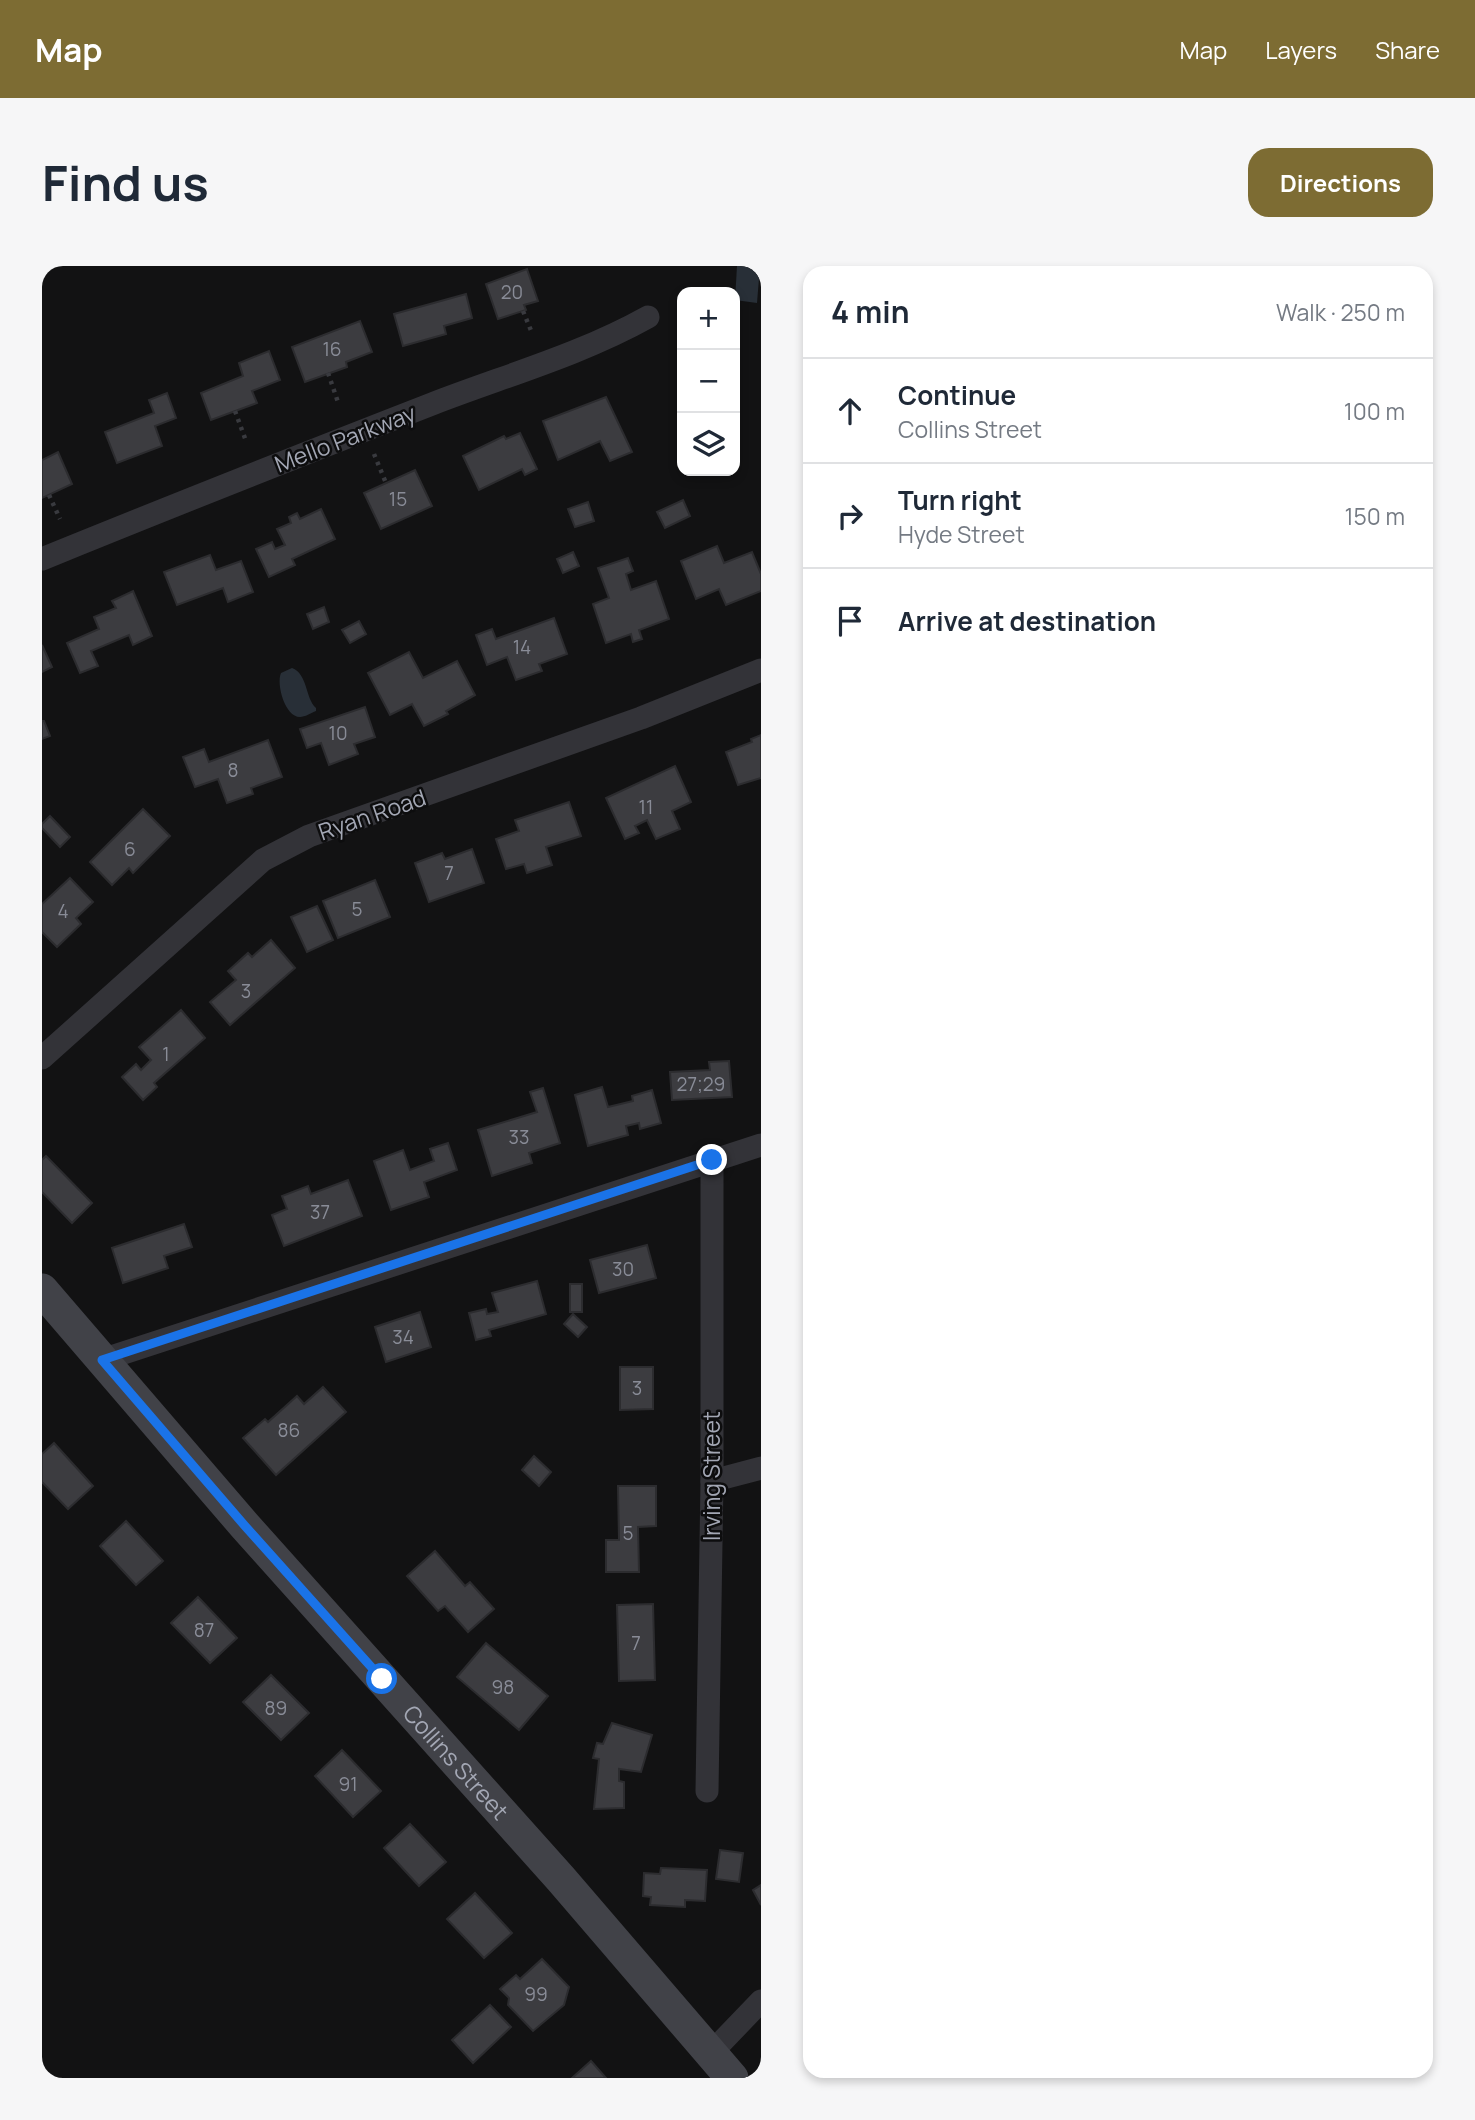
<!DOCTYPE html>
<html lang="en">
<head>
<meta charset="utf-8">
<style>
	:root { --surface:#fff; --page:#f6f6f7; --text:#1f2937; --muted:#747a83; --line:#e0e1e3; --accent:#7d6c33 }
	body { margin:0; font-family:Manrope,sans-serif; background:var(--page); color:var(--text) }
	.controls { position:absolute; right:21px; top:21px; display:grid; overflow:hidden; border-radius:14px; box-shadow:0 4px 10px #0003 }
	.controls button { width:63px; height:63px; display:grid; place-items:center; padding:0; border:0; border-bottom:2px solid var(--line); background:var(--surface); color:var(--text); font:35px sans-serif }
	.stop { position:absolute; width:21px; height:21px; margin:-16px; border:5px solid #1a73e8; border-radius:50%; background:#fff }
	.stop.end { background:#1a73e8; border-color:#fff; box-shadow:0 2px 7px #0008 }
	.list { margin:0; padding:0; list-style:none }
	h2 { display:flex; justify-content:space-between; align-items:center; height:91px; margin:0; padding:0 28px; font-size:30px }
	h2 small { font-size:23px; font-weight:400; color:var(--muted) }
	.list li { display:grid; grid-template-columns:46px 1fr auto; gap:21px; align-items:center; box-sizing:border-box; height:105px; padding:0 28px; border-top:2px solid var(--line) }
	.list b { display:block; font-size:26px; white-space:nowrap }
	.list p { margin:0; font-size:23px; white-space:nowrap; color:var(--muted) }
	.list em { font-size:23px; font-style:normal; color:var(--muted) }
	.icon { flex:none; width:38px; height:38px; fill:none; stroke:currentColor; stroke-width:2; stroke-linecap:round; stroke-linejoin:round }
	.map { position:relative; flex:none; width:719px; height:1812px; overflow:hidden; border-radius:21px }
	header { display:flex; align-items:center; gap:42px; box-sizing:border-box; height:98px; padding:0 35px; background:var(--accent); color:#fff }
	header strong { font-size:33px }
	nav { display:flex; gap:38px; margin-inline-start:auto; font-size:24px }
	.intro { display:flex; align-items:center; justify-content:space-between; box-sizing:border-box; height:168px; padding:0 42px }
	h1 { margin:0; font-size:49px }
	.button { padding:18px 32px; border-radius:21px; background:var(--accent); color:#fff; font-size:24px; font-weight:700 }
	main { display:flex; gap:42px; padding:0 42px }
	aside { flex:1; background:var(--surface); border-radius:21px; box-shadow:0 4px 10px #0003 }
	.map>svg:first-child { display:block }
</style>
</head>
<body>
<header>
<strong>Map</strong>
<nav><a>Map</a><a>Layers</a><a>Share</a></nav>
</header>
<div class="intro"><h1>Find us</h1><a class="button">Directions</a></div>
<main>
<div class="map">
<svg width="719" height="1812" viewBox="0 0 719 1812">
	<rect width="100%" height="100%" fill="#121213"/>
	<g fill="#282f37">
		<polygon points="695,0 718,0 715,37 693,34"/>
		<path d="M250,402C266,408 263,432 274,442V445C269,447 263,451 258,451C243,451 234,418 239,407Z"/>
	</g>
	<g fill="#3c3c40" stroke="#2c2c2f" stroke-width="2">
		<polygon points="485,3 496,35 482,39 484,44 456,53 444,18"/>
		<polygon points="424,28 430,52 402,60 404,68 361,80 352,48"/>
		<polygon points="318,55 330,86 304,96 305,101 263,116 250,81"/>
		<polygon points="227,85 238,114 210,125 215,137 169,154 159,127 201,110 197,97"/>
		<polygon points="125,127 134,152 113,160 120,180 75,197 63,166 112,147 107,134"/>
		<polygon points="564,131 590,186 568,195 558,175 516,194 501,155"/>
		<polygon points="478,167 495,203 483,209 480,203 437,224 421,190 462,170 464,173"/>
		<polygon points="16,186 30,218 0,232 0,194"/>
		<polygon points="373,204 390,240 339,263 322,227"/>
		<polygon points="641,234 648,250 623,262 615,246"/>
		<polygon points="546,236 552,255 533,261 526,243"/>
		<polygon points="279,243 293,273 250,293 253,299 227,311 214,283 230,276 233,283 243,279 235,263 249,257 247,251 255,247 258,253"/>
		<polygon points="675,280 682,297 710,286 719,308 719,325 684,339 677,323 654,333 639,295"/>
		<polygon points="531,286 537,300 521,307 515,293"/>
		<polygon points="168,289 174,304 199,295 211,326 186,336 181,322 135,339 122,306"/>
		<polygon points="586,292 591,305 584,308 589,324 614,315 627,353 597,364 600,373 591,376 589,368 564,377 551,338 567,332 556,302"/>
		<polygon points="91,325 110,370 91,379 87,369 49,385 56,400 38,407 25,377 57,363 52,351 74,342 70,335"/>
		<polygon points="282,341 287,356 271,363 265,348"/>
		<polygon points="512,352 525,388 497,398 500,405 474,414 465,391 445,399 434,369 450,363 454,373"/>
		<polygon points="317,355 324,368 308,377 300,364"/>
		<polygon points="0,379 10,401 0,406"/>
		<polygon points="367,386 381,412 415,395 433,429 404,445 406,448 382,460 370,438 348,449 326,407"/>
		<polygon points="323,441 333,471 312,478 316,488 287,499 279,477 265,482 258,463"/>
		<polygon points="0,455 2,455 8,470 0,473"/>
		<polygon points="719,469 719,512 696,519 684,486 710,476 709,473"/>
		<polygon points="226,474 240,511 209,522 211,528 185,537 176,513 153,521 141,491 162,483 167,496"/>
		<polygon points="633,500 649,536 630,545 638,563 614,573 605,554 593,560 597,567 583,573 564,532"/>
		<polygon points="527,536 539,570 504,581 510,599 485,607 482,598 464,603 454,573 477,565 473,554"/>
		<polygon points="101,543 128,570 91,607 87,602 70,619 48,596"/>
		<polygon points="8,550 28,571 18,581 0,562 0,558"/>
		<polygon points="430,583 442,617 387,636 373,597 400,587 403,593"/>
		<polygon points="28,612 51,636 34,652 39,658 15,681 0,666 0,638"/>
		<polygon points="333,614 348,651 296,672 281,635"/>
		<polygon points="275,640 291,674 265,686 249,651"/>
		<polygon points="229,674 253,702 188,759 168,736 194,714 186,705 206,687 210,691"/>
		<polygon points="139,744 163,772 112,817 115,821 101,834 80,811 94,798 99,804 109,794 97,781"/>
		<polygon points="687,795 690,831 630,834 628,806 668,804 667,796"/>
		<polygon points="560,821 566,841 591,835 590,830 610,824 619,857 598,863 597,857 584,860 586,869 546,880 533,829"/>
		<polygon points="501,822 518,877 487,887 490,897 450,910 436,864 495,846 488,826"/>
		<polygon points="406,877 415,904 382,916 387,931 349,944 332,895 361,884 368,904 392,895 388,883"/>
		<polygon points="4,890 50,937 30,957 0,926 0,894"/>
		<polygon points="306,914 320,950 242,980 230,949 245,943 240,930 266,920 269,928"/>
		<polygon points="142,958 150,981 122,990 126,1002 81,1017 70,982"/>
		<polygon points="605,979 614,1012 557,1027 548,994"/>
		<polygon points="495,1015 504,1048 447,1064 449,1070 434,1074 427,1047 444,1043 445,1048 456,1046 450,1027"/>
		<rect x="528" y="1018" width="12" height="28"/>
		<polygon points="378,1046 389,1081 344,1096 333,1061"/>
		<polygon points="531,1048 545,1061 536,1071 522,1058"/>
		<polygon points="578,1101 611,1101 611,1143 578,1144"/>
		<polygon points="281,1121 304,1146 234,1209 201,1172 223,1153 226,1156 255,1130 262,1138"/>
		<polygon points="12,1177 51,1220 26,1243 0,1216 0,1188"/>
		<polygon points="492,1190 509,1206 497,1220 480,1204"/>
		<polygon points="576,1220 614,1220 614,1260 596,1261 597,1306 564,1306 564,1274 577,1274"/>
		<polygon points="84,1255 121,1295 94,1319 58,1280"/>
		<polygon points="393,1285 423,1320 428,1316 452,1343 426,1366 403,1340 396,1345 365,1310"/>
		<polygon points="156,1331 195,1372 168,1397 129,1357"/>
		<polygon points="611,1338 613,1414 577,1415 575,1339"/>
		<polygon points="444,1377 506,1430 477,1464 415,1411"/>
		<polygon points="229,1409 267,1447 239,1474 201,1436"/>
		<polygon points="570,1457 610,1469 599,1506 577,1503 577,1515 582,1516 582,1542 552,1543 557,1493 551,1492 555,1477 561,1478"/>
		<polygon points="300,1484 339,1525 311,1551 273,1510"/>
		<polygon points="368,1558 404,1596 377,1620 342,1582"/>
		<polygon points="678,1584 701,1587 697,1616 674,1613"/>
		<polygon points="619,1602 665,1604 663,1635 643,1634 643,1641 608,1639 609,1631 601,1630 602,1607 618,1608"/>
		<polygon points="719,1619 719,1639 711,1624"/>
		<polygon points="433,1627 470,1667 442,1692 405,1653"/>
		<polygon points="500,1693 527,1721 522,1739 491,1765 466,1739 467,1732 458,1723 474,1709 478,1713"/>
		<polygon points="448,1739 469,1761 431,1797 410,1774"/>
		<polygon points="549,1795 564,1812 530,1812"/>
	</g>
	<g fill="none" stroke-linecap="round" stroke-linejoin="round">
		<g stroke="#393a3f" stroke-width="4.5" stroke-dasharray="3.5 5" stroke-linecap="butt">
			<polyline points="481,45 490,67"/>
			<polyline points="286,107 297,139"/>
			<polyline points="193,145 204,175"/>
			<polyline points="332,188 344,217"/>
			<polyline points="7,229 18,253"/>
		</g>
		<g stroke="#333338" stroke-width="23">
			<path d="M0,293C130,240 259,189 390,138C462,110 538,89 606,51"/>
			<polyline points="0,792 221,594 267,570 599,452 719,404"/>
			<polyline points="60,1094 719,879"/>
			<polyline points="670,1215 719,1202"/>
			<polyline points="665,1525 670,1215 670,894"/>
			<polyline points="669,1787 719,1735"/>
		</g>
		<path stroke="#414248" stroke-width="33" id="s1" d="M0,1024L203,1260L519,1613L690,1812"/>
	</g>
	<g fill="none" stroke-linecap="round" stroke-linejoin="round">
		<polyline stroke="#1a73e8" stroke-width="9" points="340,1413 203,1260 60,1094 670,894"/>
	</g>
	<g text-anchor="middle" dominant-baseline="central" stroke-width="5" stroke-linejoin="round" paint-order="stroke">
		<g font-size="19" fill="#898c97">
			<text x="470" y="26">20</text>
			<text x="290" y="83">16</text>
			<text x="356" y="233">15</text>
			<text x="480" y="381">14</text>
			<text x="296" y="467">10</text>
			<text x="191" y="504">8</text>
			<text x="604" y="541">11</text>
			<text x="88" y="583">6</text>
			<text x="407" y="607">7</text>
			<text x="315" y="643">5</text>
			<text x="21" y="645">4</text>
			<text x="204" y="725">3</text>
			<text x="124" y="788">1</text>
			<text x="659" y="818">27;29</text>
			<text x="477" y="871">33</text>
			<text x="278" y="946">37</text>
			<text x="581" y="1003">30</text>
			<text x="361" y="1071">34</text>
			<text x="595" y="1122">3</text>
			<text x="247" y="1164">86</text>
			<text x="586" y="1267">5</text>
			<text x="162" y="1364">87</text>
			<text x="594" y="1377">7</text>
			<text x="461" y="1421">98</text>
			<text x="234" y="1442">89</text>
			<text x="306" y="1518">91</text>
			<text x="494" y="1728">99</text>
		</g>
		<g font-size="23" fill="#a3a7b4" stroke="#0d0d0e">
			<text transform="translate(303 172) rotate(-21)">Mello Parkway</text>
			<text transform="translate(330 548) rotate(-19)">Ryan Road</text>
			<text transform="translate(669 1210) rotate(-90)">Irving Street</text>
			<text stroke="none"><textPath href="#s1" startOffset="628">Collins Street</textPath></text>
		</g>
	</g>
</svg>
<div class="controls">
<button>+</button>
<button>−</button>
<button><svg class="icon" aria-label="layers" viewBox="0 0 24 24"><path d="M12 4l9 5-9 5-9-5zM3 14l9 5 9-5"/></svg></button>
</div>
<div class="stop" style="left:340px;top:1413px"></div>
<div class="stop end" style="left:670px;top:894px"></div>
</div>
<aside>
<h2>4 min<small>Walk · 250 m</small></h2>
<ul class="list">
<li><svg class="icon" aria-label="ahead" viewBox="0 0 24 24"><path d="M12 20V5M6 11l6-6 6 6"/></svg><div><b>Continue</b><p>Collins Street</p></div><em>100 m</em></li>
<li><svg class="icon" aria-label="right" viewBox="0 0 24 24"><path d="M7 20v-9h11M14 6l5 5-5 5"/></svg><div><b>Turn right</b><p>Hyde Street</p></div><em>150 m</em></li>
<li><svg class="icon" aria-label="arrive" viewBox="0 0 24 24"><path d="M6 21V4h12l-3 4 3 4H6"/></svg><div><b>Arrive at destination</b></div></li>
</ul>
</aside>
</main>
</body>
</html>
